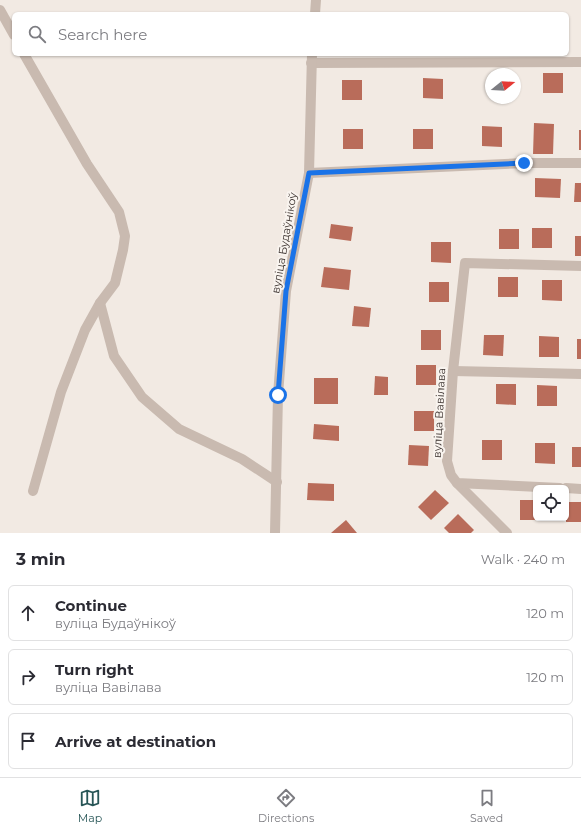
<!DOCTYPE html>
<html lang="en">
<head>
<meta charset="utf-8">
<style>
	:root { --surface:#fff; --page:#f7f7f7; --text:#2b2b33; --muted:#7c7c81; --line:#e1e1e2; --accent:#275556 }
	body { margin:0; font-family:Montserrat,sans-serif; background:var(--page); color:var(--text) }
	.controls { position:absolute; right:12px; bottom:12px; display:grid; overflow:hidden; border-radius:6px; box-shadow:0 1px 3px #0004 }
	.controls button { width:36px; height:36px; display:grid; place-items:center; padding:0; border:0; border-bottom:1px solid var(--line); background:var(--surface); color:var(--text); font:20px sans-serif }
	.compass { position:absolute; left:485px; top:68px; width:36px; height:36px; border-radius:50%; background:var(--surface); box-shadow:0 1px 3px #0004; rotate:72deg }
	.stop { position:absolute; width:12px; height:12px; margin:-9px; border:3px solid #1a73e8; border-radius:50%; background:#fff }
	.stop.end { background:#1a73e8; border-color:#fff; box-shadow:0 1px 4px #0008 }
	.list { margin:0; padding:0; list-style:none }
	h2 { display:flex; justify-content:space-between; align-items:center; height:52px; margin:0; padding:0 16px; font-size:17px }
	h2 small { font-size:13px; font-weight:400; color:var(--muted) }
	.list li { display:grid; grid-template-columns:26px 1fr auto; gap:12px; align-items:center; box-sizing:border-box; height:56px; margin:0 8px 8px; padding:0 8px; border:1px solid var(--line); border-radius:6px }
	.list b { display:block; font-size:15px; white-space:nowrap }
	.list p { margin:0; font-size:13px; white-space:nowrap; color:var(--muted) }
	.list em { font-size:13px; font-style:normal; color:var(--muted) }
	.icon { flex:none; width:22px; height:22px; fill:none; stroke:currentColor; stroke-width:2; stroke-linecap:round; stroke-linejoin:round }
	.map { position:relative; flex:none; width:581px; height:533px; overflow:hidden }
	.search { position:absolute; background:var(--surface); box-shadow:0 1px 3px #0004; left:12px; right:12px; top:12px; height:44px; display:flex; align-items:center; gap:10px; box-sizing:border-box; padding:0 14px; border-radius:6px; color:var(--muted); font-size:15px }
	.sheet { height:244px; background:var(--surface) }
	nav { display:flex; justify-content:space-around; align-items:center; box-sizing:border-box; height:56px; border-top:1px solid var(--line); background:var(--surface); font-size:11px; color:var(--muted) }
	nav a { display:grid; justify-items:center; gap:2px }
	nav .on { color:var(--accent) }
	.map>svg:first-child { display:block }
</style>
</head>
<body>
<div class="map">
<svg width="581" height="533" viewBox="0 0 581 533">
	<rect width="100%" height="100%" fill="#f2eae3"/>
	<g fill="#b96c5a">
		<rect x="543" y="73" width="20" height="20"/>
		<polygon points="423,78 443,79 443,99 423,98"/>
		<rect x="342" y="80" width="20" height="20"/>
		<polygon points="534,123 554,124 553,154 533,154"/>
		<polygon points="482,126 502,127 502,147 482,146"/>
		<rect x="343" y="129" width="20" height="20"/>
		<rect x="413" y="129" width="20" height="20"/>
		<rect x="579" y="130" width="2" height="20"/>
		<polygon points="535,178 561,179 560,198 535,197"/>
		<polygon points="575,183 581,183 581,202 574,202"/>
		<polygon points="331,224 353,227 351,241 329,238"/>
		<rect x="532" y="228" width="20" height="20"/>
		<rect x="499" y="229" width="20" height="20"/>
		<rect x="575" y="236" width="6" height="20"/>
		<polygon points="431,242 451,242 451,263 431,262"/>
		<polygon points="324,267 351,270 349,290 321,287"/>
		<rect x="498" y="277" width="20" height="20"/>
		<polygon points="542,280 562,280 562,301 542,300"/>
		<rect x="429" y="282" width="20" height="20"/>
		<polygon points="354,306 371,308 369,327 352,326"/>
		<rect x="421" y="330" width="20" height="20"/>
		<polygon points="484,335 504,335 503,356 483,355"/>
		<polygon points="539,336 559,337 559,357 539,357"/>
		<rect x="577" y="339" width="4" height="20"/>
		<rect x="416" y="365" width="20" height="20"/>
		<polygon points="375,376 388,377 388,395 374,395"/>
		<rect x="314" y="378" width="24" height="26"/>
		<polygon points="496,384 516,384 516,405 496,404"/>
		<polygon points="537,385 557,386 557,406 537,406"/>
		<rect x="414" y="411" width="20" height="20"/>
		<polygon points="314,424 339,426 339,441 313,439"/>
		<rect x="482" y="440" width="20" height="20"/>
		<polygon points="535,443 555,443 555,464 535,463"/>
		<polygon points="409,445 429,446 428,466 408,465"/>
		<rect x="572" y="447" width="9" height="20"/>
		<polygon points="308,483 334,484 334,501 307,500"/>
		<polygon points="435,490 449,503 431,520 418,507"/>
		<polygon points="520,500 536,500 536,518 540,518 540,520 520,520"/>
		<rect x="566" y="502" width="15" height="20"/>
		<polygon points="458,514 474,530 471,533 449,533 444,528"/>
		<polygon points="346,520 357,533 331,533"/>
	</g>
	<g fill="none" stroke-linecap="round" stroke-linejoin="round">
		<g stroke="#c9bab0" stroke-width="10">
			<polyline points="0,10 14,35"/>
			<polyline points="315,14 316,0"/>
			<polyline points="24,54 87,164 119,212 125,236 123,250 115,283 100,303 85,330 61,392 33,491"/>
			<polyline points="311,63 581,62"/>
			<polyline points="309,173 524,163 581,163"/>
			<polyline points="100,303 114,356 142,397 179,429 242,459 277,482"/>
			<polyline points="453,371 581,374"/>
			<polyline points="457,483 507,533"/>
			<polyline points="560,488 457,483 451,475 447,461 453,371 465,263 581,266"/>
			<polyline points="566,488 581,489"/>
			<polyline points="275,533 278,395 286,291 309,173 312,54"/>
		</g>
	</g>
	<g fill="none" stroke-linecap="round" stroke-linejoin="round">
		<polyline stroke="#1a73e8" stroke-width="5" points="278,395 286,291 309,173 524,163"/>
	</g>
	<g text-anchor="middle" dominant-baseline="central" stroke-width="4" stroke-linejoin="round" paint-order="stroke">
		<g font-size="11" fill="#39302d" stroke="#f9f4ef">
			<text transform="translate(284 243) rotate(-80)">вуліца Будаўнікоў</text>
			<text transform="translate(439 413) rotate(-87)">вуліца Вавілава</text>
		</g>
	</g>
</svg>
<div class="controls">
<button><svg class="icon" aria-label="locate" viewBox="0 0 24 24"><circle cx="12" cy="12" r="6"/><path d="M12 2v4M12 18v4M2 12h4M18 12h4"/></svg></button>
</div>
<svg class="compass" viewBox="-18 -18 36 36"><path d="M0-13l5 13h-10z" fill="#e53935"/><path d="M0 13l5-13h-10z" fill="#7c7c81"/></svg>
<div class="stop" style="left:278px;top:395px"></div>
<div class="stop end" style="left:524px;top:163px"></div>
<div class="search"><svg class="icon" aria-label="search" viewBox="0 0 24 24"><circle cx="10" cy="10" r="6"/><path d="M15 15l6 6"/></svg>Search here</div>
</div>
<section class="sheet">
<h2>3 min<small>Walk · 240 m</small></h2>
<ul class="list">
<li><svg class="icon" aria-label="ahead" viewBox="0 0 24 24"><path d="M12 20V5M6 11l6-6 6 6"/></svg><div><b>Continue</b><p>вуліца Будаўнікоў</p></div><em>120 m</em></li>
<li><svg class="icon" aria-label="right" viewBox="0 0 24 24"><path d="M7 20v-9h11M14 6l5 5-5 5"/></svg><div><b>Turn right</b><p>вуліца Вавілава</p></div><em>120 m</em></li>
<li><svg class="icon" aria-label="arrive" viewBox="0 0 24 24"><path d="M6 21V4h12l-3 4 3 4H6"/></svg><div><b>Arrive at destination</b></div></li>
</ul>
</section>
<nav>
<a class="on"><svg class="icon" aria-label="map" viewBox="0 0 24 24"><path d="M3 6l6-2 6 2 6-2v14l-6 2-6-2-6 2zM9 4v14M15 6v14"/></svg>Map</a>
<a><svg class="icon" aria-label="directions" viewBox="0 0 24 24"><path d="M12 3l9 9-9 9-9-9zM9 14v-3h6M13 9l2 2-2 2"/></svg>Directions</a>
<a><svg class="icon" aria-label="saved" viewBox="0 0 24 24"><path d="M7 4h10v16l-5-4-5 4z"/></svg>Saved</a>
</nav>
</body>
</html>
